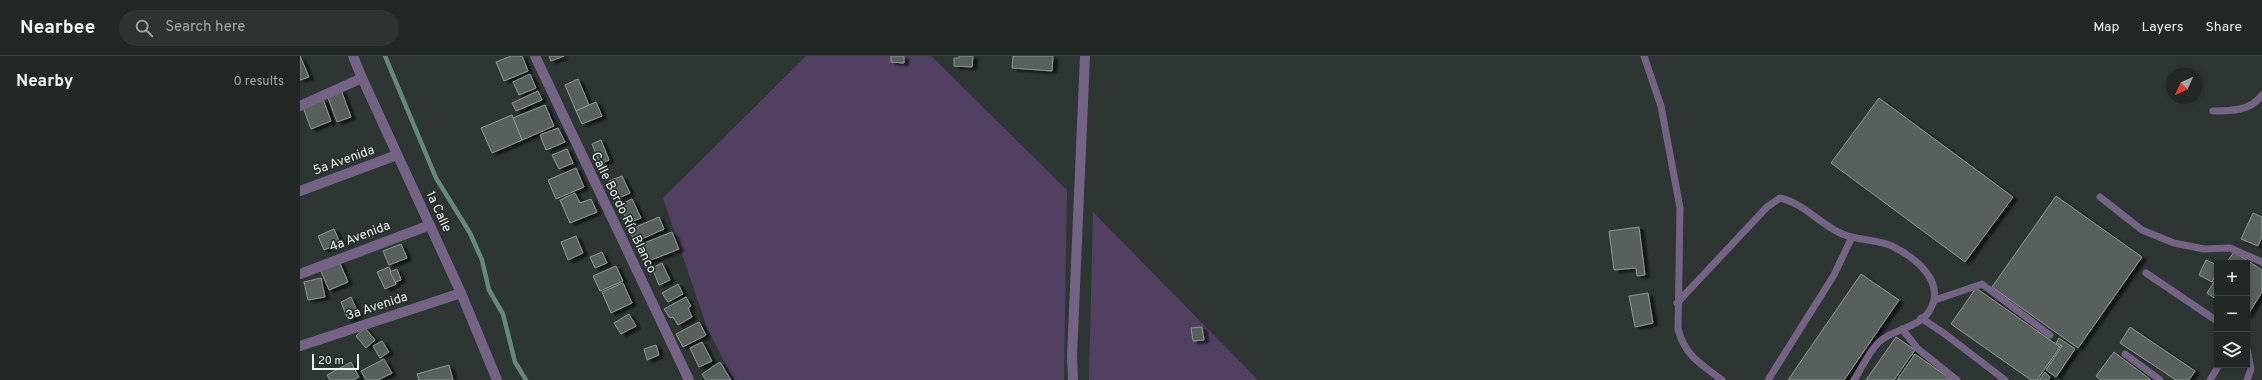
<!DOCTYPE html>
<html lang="en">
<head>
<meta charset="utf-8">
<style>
	:root { --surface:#222826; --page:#2e3432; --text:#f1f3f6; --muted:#a2a6a7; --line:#3f4443 }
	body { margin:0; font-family:Overpass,sans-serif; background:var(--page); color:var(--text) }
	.controls { position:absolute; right:12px; bottom:12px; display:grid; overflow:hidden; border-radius:0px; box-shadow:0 2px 6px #0003 }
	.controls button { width:36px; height:36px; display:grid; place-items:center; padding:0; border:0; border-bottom:1px solid var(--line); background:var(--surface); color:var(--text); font:20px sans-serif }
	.compass { position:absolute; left:1866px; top:12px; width:36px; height:36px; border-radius:50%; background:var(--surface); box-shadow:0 2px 6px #0003; rotate:225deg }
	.scale { position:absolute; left:12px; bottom:10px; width:47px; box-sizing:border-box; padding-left:4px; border:2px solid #eff5f2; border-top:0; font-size:11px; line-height:14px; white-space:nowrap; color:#eff5f2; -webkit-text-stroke:3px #242c29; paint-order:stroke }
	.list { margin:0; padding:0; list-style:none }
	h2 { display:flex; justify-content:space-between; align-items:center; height:52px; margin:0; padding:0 16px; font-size:17px }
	h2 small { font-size:13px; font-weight:400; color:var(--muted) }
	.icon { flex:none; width:22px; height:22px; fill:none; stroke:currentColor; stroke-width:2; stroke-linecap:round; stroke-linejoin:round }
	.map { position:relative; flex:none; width:1962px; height:324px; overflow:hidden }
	header { display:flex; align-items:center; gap:24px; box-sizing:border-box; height:56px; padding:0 20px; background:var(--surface); border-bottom:1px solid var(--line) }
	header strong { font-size:19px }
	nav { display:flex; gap:22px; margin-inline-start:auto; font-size:14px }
	.search { width:280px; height:36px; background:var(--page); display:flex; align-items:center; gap:10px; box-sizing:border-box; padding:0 14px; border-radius:22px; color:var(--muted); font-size:15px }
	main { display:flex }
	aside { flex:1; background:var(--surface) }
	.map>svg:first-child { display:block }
</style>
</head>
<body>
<header>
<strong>Nearbee</strong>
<div class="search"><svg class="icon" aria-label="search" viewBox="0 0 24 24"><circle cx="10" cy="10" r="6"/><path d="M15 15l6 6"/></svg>Search here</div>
<nav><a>Map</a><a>Layers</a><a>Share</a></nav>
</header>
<main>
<aside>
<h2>Nearby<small>0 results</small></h2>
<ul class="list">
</ul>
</aside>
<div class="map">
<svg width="1962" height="324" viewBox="0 0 1962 324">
	<defs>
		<filter id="shadow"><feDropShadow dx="4.5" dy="2.5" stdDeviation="1" flood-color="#0009"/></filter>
	</defs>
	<rect width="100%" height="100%" fill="#2e3633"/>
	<g fill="#514060">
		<polygon points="506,0 631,0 767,134 764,324 434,324 407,272 363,142"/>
		<polygon points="793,156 958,324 789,324"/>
	</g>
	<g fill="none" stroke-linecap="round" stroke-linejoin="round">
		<polyline stroke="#64897c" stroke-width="4.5" points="85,0 136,122 170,177 182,204 189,234 203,258 215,306 226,324"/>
	</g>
	<g fill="#58615d" stroke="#8e9893" filter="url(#shadow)">
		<polygon points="0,0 9,21 0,24"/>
		<polygon points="211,0 222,0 228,15 204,25 196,6"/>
		<polygon points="249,0 264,0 251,5"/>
		<polygon points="591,0 604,0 604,7 591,6"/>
		<polygon points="659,0 673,0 672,11 654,10 654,2 659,2"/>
		<polygon points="713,0 753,0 752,15 712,12"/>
		<polygon points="230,18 236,32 219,39 213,26"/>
		<polygon points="278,23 289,49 276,55 265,29"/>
		<polygon points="41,34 51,61 37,66 27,39"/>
		<polygon points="238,35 242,44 216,55 212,47"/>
		<polygon points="1579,42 1713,141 1665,206 1531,107"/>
		<polygon points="23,43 31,65 11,73 3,51"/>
		<polygon points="296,46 302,60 282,68 276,55"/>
		<polygon points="245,49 254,70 222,84 213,62"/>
		<polygon points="212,59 222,84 192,97 181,72"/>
		<polygon points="258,72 265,86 246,94 240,79"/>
		<polygon points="301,84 309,104 300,108 292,88"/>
		<polygon points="267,93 273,107 259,113 252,99"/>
		<polygon points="276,112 284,131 256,143 248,124"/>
		<polygon points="322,120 330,137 317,143 309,125"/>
		<polygon points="275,137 280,147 291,143 297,156 270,167 260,144"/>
		<polygon points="1756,140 1842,201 1778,292 1692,231"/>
		<polygon points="332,143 341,162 328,167 320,149"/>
		<polygon points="1953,157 1962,161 1962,181 1958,190 1941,183"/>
		<polygon points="359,161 364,173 335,186 329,174"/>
		<polygon points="1339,171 1345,219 1337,220 1336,212 1314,214 1309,175"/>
		<polygon points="34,173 40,187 24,194 18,180"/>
		<polygon points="372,176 379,193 346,206 339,189"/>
		<polygon points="276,180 283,197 268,204 261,186"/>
		<polygon points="101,188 107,202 89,209 83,195"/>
		<polygon points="302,196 307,207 295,212 290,201"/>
		<polygon points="1934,196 1962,214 1962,236 1947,260 1947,207 1926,207"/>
		<polygon points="1906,204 1917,209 1917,216 1912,226 1899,219"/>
		<polygon points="39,205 48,226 29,234 20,213"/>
		<polygon points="362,207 370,224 359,229 352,212"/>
		<polygon points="316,210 323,225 300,235 293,220"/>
		<polygon points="89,211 96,228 85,233 77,216"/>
		<polygon points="97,213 101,224 95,226 90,216"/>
		<polygon points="1561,218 1599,244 1544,324 1488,324"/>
		<polygon points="1917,221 1917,244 1907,237"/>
		<polygon points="21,222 25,241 8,244 4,226"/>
		<polygon points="323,227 332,247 311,257 302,236"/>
		<polygon points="378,228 383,238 368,246 362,237"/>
		<polygon points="1676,232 1760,291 1737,324 1731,324 1651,268"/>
		<polygon points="1348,237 1353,267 1335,271 1329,240"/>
		<polygon points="51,241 59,259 48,264 41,246"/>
		<polygon points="386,241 391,250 388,252 392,261 378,269 373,261 370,262 364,253"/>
		<polygon points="329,258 336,270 321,278 314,267"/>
		<polygon points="399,266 406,279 383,291 376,278"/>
		<polygon points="902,271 904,284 893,285 891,272"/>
		<polygon points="1830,271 1895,315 1889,324 1876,324 1820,287"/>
		<polygon points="65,272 75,284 66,292 56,280"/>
		<polygon points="1596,281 1615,294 1594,324 1566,324"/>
		<polygon points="1759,282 1775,293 1756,321 1746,314 1762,290 1756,287"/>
		<polygon points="82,285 89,296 80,302 73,290"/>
		<polygon points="402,286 412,305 399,311 390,292"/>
		<polygon points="356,289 359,299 347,304 344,293"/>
		<polygon points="1814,296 1851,324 1801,324 1796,320"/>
		<polygon points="1615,298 1652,324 1597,324"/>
		<polygon points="84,303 92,317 78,324 66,324 61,315"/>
		<polygon points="51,306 59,321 53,324 30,324 27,319"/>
		<polygon points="420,306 431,324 406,324 402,318"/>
		<polygon points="149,309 153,324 119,324 117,318"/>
		<polygon points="1745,316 1750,321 1748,324 1739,324"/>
	</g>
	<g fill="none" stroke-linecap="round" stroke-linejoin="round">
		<g stroke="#746385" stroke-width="7">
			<path d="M1344,0L1361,50L1380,152L1378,273C1385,300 1401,308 1422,324"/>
			<path d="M1913,55C1930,55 1951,55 1962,39"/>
			<polyline points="1800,141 1842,174 1874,187 1904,193 1930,192 1962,206"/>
			<polyline points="1846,217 1917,265"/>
			<polyline points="1635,244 1682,228 1750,279"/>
			<path d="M1377,247L1467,151L1480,142C1503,147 1519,167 1540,177C1557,185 1577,183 1592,190C1616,202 1646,226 1630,254C1620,272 1593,273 1579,286C1569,295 1562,312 1554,324"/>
			<polyline points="1621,262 1645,278 1705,324"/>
			<polyline points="1602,273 1618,293 1657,324"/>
			<polyline points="1825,298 1860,324"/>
			<polyline points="1468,324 1534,219 1551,183"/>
			<polyline points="1910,324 1919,309"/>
			<polyline points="1947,324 1951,313 1947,293"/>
		</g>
		<g stroke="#746385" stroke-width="10">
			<polyline points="53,0 62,22 161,237 197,324"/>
			<polyline points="235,0 389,324"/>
			<polyline points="0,50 62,22"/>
			<polyline points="0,135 97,99"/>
			<polyline points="0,218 130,169"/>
			<polyline points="0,290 161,237"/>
			<polyline points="773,324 772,300 785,0"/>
		</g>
	</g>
	<g text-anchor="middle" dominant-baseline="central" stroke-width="3" stroke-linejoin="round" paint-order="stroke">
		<g font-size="13" fill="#eff5f2" stroke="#242c29">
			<text transform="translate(44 105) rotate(-20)">5a Avenida</text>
			<text transform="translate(138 156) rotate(65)">1a Calle</text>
			<text transform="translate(323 157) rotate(64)">Calle Bordo Río Blanco</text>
			<text transform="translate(60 181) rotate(-21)">4a Avenida</text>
			<text transform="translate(77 251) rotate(-18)">3a Avenida</text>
		</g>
	</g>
</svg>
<div class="controls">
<button>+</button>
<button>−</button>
<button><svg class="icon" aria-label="layers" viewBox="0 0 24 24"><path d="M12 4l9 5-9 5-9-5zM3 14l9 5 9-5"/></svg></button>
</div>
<svg class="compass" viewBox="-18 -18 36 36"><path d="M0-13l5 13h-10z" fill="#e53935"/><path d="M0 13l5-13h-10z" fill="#a2a6a7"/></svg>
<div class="scale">20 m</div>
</div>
</main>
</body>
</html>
